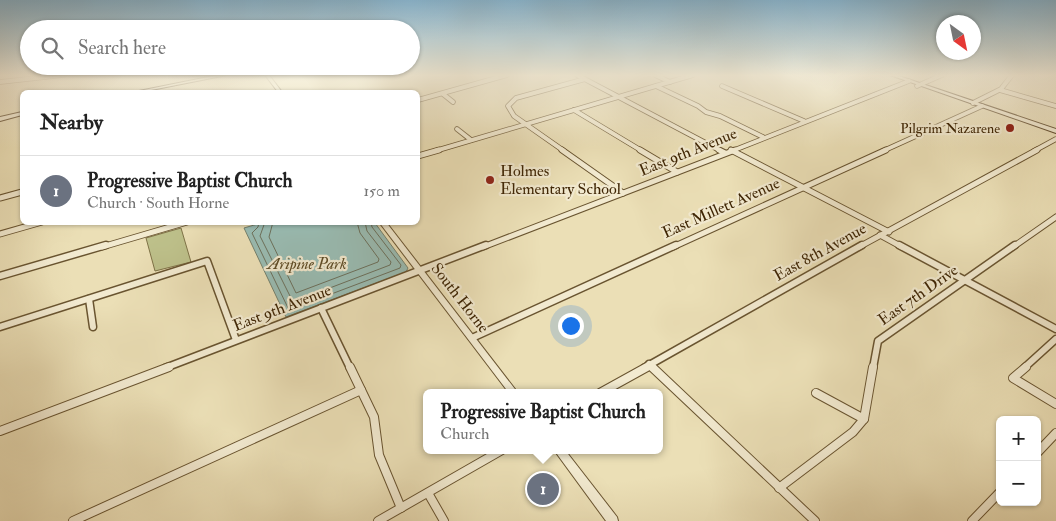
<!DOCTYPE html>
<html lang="en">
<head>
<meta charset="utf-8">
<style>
	:root { --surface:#fff; --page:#f2f2f2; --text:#222; --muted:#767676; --line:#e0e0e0; --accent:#0f766e }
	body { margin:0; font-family:"IM FELL Double Pica",serif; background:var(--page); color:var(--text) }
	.controls { position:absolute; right:15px; bottom:15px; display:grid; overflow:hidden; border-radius:8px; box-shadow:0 1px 4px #0004 }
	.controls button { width:45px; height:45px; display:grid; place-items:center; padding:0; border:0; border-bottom:1px solid var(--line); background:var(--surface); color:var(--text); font:25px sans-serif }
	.compass { position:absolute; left:936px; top:15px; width:45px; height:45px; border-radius:50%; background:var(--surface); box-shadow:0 1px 4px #0004; rotate:147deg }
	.you { position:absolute; left:570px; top:325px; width:18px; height:18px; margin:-12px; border:4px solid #fff; border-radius:50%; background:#1a73e8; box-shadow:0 0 0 8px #1a73e833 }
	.badge { display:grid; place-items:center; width:32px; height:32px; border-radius:50%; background:var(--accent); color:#fff; font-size:16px; font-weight:700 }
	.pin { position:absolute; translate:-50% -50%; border:2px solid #fff; box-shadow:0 1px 5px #0006 }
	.popup { position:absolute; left:423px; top:389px; width:240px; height:65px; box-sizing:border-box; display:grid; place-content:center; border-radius:8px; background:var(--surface); filter:drop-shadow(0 1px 4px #0005); font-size:16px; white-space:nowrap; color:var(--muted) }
	.popup b { font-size:19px; color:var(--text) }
	.popup::after { content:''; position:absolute; left:50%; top:100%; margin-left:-10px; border:10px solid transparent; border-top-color:var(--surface) }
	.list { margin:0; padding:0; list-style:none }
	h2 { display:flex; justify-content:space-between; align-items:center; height:65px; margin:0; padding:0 20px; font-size:21px }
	h2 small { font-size:16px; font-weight:400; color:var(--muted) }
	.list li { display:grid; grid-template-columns:32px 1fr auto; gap:15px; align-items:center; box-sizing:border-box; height:70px; padding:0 20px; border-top:1px solid var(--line) }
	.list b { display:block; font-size:19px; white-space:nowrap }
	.list p { margin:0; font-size:16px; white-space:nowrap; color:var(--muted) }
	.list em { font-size:16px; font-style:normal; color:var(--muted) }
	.icon { flex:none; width:28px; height:28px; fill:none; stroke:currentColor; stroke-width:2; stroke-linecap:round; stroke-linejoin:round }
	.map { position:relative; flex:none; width:1056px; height:521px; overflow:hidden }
	.search { position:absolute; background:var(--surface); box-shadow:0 1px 4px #0004; left:20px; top:20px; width:400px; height:55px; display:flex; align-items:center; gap:12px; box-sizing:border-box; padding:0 18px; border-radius:28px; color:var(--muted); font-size:19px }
	.panel { position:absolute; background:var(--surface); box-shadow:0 1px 4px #0004; left:20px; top:90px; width:400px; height:135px; border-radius:8px }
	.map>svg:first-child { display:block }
</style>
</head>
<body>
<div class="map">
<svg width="1056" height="521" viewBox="0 0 1056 521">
	<rect width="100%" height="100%" fill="#ebdfb6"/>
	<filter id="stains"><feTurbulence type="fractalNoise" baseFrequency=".004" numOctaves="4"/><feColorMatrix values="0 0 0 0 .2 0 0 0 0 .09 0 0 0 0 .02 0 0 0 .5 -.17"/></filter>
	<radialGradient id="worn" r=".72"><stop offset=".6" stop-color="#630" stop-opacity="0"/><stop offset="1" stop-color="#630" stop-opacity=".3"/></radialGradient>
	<polygon fill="#bdc08a" stroke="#7e7247" points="181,228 191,262 155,271 146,238"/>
	<polygon fill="#99bcb3" stroke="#75806d" points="261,223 375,223 408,268 406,272 286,317 244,228"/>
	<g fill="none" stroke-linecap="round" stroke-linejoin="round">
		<g stroke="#6c705c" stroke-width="1">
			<polyline points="259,222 258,227 252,233 289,310 400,268 401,265 372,227 371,222"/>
			<polyline points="265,222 260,236 293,302 390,265 391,262 367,231 365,222"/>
			<polyline points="273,222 269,237 296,293 378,262 379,259 360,233 357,222"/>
		</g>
		<g stroke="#695430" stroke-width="5.5">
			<g id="minor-far3">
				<polyline points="577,75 721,151"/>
				<polyline points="655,75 670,82"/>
				<polyline points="0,82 63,75"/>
				<polyline points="656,86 698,106 706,112 720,116 763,137"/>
				<polyline points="722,86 804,121"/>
				<polyline points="917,86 942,75"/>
				<polyline points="1000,90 1056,106"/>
				<polyline points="443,94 453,102"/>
				<polyline points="418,100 507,75"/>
				<polyline points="973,103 1001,89 1012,75"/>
				<polyline points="574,110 642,151"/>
				<polyline points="457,129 471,140"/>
				<polyline points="731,150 733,151"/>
				<polyline points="435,151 693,75"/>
				<polyline points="564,151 514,116 508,106 516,98 585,79"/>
				<polyline points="732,151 909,81"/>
				<polyline points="883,151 982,106"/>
				<polyline points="1034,151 1056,139"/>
			</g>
		</g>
		<g stroke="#695430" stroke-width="7">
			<g id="minor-far2">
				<polyline points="562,150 623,193"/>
				<polyline points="640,150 677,172"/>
				<polyline points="719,150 725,153"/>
				<polyline points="731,150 889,232"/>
				<polyline points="418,156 439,150"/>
				<polyline points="0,198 22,192"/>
				<polyline points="0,234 42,222"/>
				<polyline points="880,235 902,247"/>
				<polyline points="102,247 187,222"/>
				<polyline points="483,247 735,150"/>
				<polyline points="673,247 886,150"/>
				<polyline points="859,247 1037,150"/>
				<polyline points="1013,247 1056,217"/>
			</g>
		</g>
		<g stroke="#695430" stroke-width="9">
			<g id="minor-far1">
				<polyline points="899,245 1056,329"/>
				<polyline points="0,276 106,245"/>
				<polyline points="89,299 93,327"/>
				<polyline points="321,308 350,368"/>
				<polyline points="0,327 207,261 236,340"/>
				<polyline points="472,338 676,245"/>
				<polyline points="649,364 653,368"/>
				<polyline points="165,368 486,245"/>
				<polyline points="644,368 862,245"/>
				<polyline points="873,368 878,341 1015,245"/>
				<polyline points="1024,368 1056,339"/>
			</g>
		</g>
		<g stroke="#695430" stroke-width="10">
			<g id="minor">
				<polyline points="350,367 374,417 379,455 401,508"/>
				<polyline points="652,367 815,521"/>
				<polyline points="1026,367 1013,378 1056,404"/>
				<polyline points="600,393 647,367"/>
				<polyline points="816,393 864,419"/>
				<polyline points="0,431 169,367"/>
				<polyline points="1037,453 1056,433"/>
				<polyline points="779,488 853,432 864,419 873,367"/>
				<polyline points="428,493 444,521"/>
				<polyline points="73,521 361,390"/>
				<polyline points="378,521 502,450"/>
				<polyline points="972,521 1000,492"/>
			</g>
		</g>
		<g stroke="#695430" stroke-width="2">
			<g id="tertiary">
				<polygon points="265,75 269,75 282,92 278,92"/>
				<polygon points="379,222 386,222 518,393 509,393"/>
				<polygon points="554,450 565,450 617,517 618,521 606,521"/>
			</g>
		</g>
		<g stroke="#3e2504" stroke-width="2">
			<g id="secondary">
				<polygon points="218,75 227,75 141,92 134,92"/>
				<polygon points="890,75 896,75 1056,129 1056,133"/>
				<polygon points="22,112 22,115 0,121 0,117"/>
			</g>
		</g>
		<use href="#minor-far3" stroke="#f2ead0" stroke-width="4"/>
		<use href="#minor-far2" stroke="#f2ead0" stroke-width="5"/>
		<use href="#minor-far1" stroke="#f2ead0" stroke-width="6"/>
		<use href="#minor" stroke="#f2ead0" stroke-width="8"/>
		<use href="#tertiary" fill="#f2ead0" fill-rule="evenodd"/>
		<use href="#secondary" fill="#f2ead0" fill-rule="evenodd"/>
	</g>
	<linearGradient id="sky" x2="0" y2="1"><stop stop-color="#88b7d3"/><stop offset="0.51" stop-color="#f6f1de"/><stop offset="1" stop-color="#f6f1de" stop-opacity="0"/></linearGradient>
	<rect width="1056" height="148" fill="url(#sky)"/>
	<g fill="#8f2418" stroke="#f2ead0" stroke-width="2">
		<circle cx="1010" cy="128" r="5"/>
		<circle cx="490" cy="180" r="5"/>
	</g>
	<g text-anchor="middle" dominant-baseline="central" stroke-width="4.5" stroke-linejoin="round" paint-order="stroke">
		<g font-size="14" fill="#3e2504" stroke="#f2ead0" text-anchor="end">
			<text x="1000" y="128">Pilgrim Nazarene</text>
		</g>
		<g font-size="16" fill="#3e2504" stroke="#f2ead0">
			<text transform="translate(688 152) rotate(-22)">East 9th Avenue</text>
			<text transform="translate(721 208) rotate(-24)">East Millett Avenue</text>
			<text transform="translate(820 252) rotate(-29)">East 8th Avenue</text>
			<text transform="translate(918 295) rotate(-35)">East 7th Drive</text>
			<text transform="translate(460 298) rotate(52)">South Horne</text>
			<text transform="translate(282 308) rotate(-21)">East 9th Avenue</text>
		</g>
		<g font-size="16" fill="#3e2504" stroke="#f2ead0" text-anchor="start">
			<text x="500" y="171">Holmes<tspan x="500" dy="18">Elementary School</tspan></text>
		</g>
		<g font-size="16" font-style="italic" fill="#5e4c26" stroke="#f2ead0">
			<text x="307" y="264">Aripine Park</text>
		</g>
	</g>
	<rect width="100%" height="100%" filter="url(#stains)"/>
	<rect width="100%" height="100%" fill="url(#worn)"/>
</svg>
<div class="controls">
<button>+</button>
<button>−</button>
</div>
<svg class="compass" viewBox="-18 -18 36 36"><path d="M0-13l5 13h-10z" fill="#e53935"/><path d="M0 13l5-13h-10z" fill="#767676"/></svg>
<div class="you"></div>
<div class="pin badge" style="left:543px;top:489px;background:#6b7280">1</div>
<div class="popup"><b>Progressive Baptist Church</b>Church</div>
<div class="search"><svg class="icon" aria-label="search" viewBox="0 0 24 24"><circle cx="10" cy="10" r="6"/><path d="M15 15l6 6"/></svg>Search here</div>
<section class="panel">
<h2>Nearby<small></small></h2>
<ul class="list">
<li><span class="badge" style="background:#6b7280">1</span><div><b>Progressive Baptist Church</b><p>Church · South Horne</p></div><em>150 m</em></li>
</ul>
</section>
</div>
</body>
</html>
